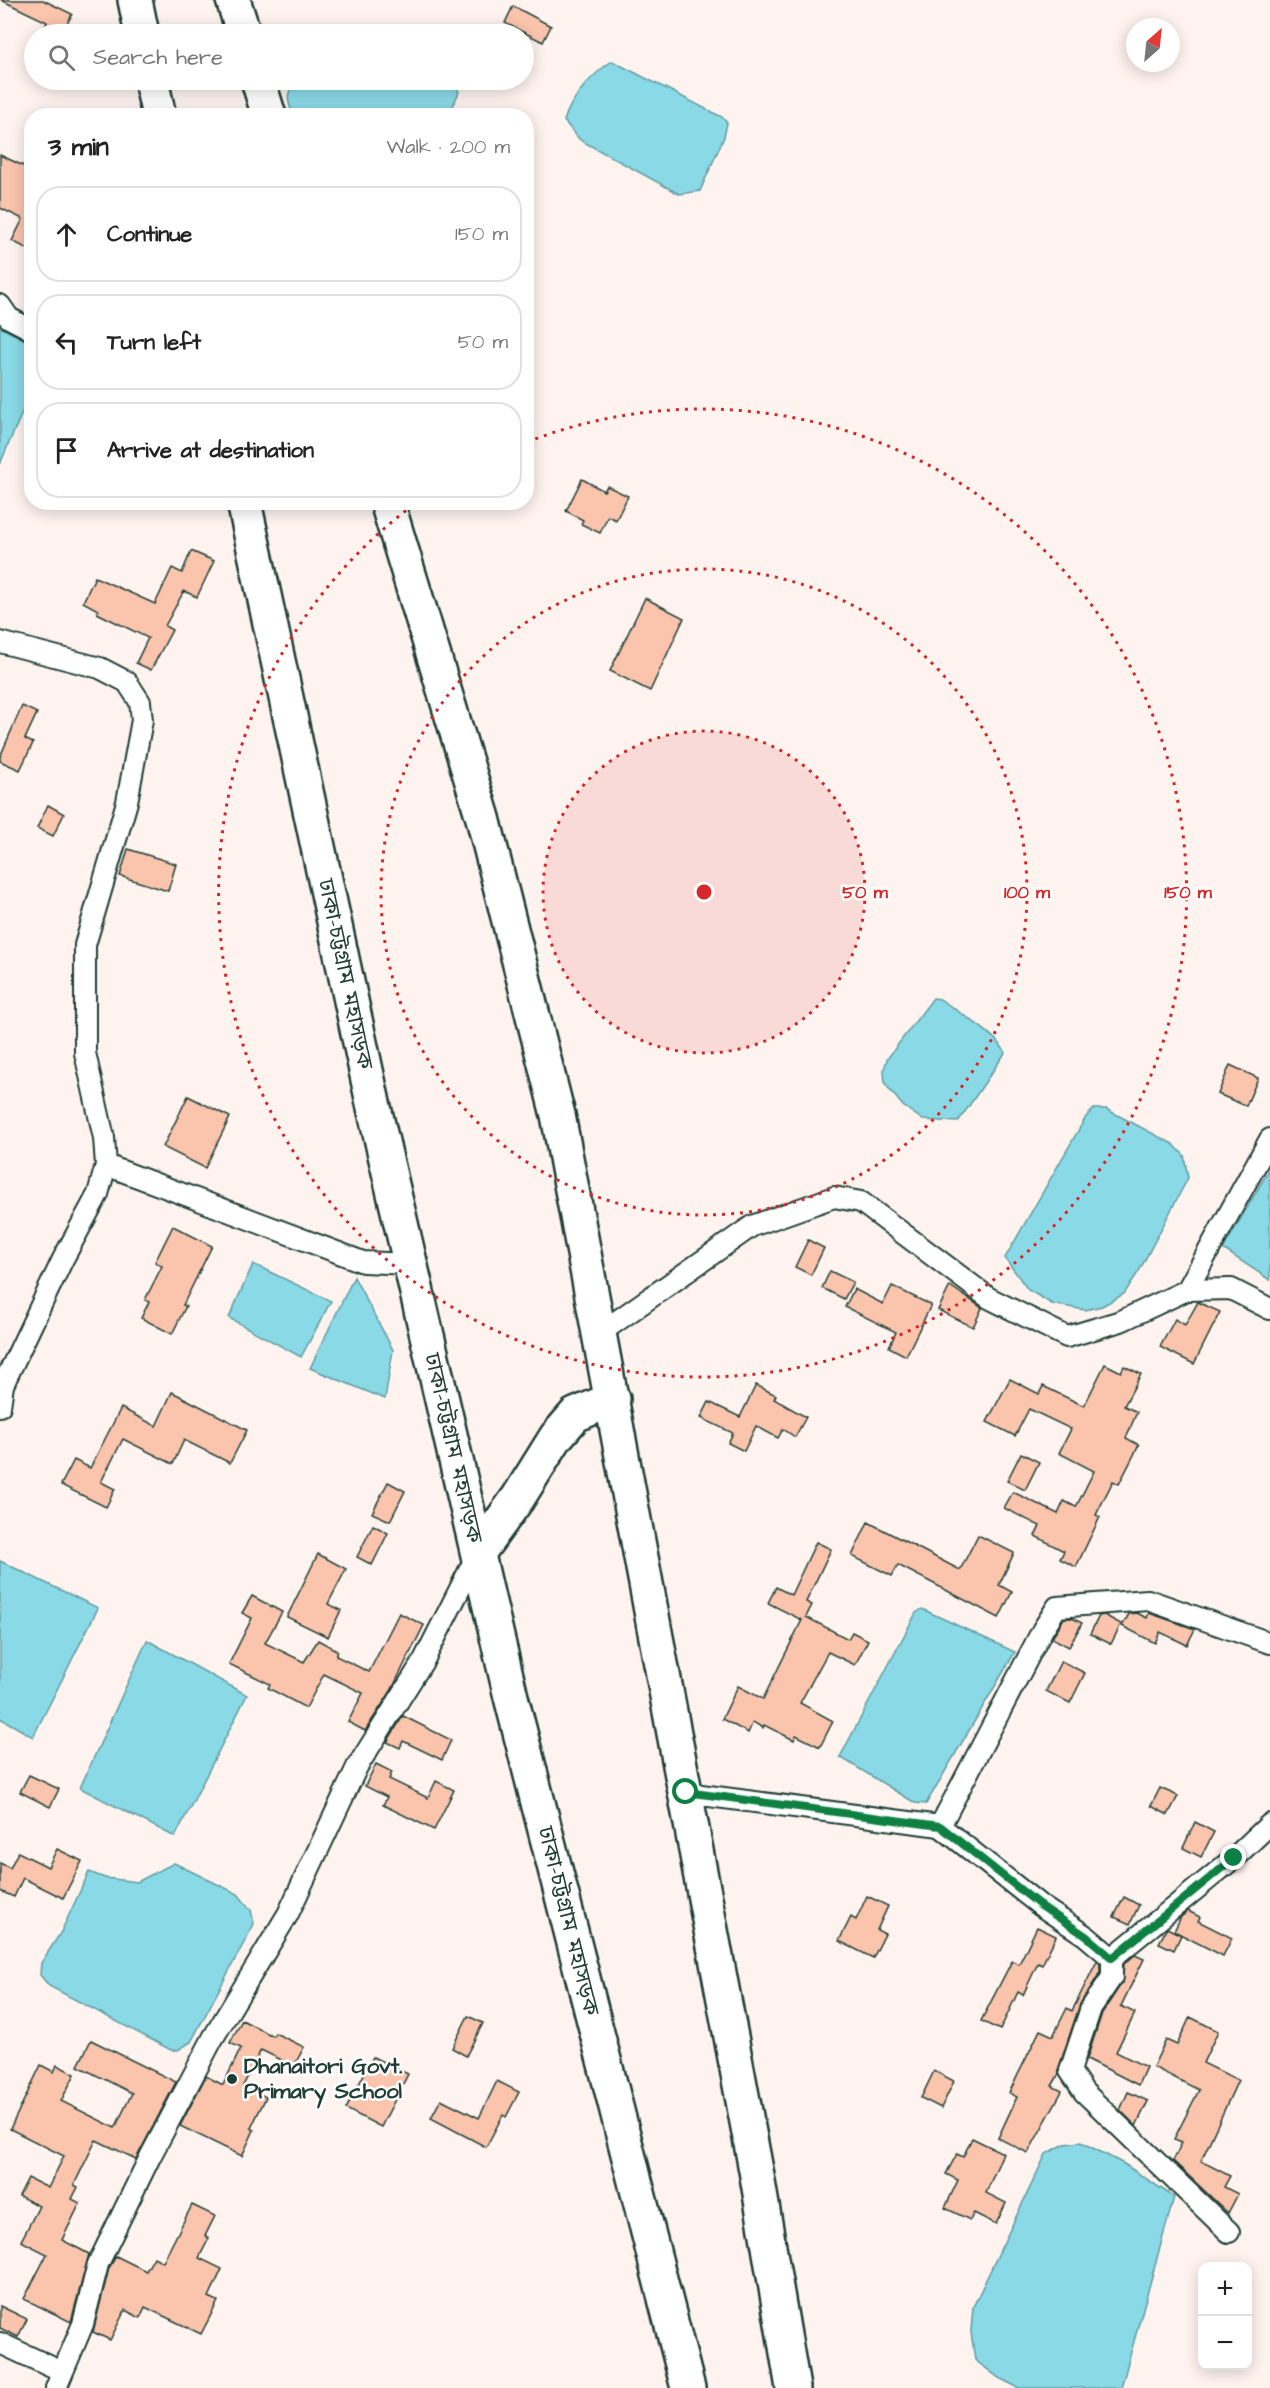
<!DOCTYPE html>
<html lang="en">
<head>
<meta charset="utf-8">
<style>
	:root { --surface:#fff; --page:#f6f6f6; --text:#222; --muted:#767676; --line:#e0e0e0 }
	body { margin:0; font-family:"Architects Daughter","Noto Sans Bengali",sans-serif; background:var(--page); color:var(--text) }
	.controls { position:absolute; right:18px; bottom:18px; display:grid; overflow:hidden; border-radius:12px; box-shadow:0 3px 15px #0003 }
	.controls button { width:54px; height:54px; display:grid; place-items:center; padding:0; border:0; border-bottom:2px solid var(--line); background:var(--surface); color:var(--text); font:30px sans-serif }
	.compass { position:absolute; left:1126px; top:18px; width:54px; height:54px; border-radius:50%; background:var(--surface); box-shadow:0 3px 15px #0003; rotate:27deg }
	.stop { position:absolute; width:18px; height:18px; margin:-14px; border:4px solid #0b8043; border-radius:50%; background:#fff }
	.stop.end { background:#0b8043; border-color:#fff; box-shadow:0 2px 6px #0008 }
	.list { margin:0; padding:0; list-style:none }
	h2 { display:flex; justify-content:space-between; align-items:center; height:78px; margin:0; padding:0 24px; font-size:26px }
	h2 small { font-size:20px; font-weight:400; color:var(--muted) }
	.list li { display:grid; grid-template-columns:39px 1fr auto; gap:18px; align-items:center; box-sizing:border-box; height:96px; margin:0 12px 12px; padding:0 12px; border:2px solid var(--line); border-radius:24px }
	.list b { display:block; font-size:22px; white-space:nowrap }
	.list em { font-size:20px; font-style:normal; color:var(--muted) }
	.icon { flex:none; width:33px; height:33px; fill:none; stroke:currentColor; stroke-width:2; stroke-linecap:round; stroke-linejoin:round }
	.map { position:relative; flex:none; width:1270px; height:2388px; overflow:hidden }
	.search { position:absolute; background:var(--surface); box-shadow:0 3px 15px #0003; left:24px; top:24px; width:510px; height:66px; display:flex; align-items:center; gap:15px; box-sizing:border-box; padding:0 21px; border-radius:33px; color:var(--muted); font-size:22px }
	.panel { position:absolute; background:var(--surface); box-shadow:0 3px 15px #0003; left:24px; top:108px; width:510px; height:402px; border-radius:24px }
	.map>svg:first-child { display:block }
</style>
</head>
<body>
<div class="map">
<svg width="1270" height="2388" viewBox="0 0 1270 2388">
	<rect width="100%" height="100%" fill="#fef3ef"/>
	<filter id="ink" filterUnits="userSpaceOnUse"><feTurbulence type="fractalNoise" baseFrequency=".0167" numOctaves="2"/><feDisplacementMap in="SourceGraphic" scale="12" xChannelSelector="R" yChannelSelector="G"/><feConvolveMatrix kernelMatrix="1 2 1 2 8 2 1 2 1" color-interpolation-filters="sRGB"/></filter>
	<g filter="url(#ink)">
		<g fill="#8ad9e7" stroke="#5f9b9f" stroke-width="1.5">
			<path d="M612,61L722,117L727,123L724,137L700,191L679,194L580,140L564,121C571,97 592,75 612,61Z"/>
			<path d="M297,80H453L459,92L449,115H293C287,100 285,93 297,80Z"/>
			<polygon points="0,327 31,343 31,392 0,464"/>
			<path d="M933,998L940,999C955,1010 1000,1036 1005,1053L958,1122L923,1120L903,1106L885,1084L884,1070L887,1059Z"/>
			<polygon points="1094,1109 1106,1109 1173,1144 1184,1155 1188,1178 1139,1271 1124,1294 1102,1306 1085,1310 1052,1304 1028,1290 1005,1258 1086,1117"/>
			<polygon points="1270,1168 1270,1280 1223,1249"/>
			<polygon points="253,1264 331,1301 301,1357 229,1318"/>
			<polygon points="354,1277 393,1350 385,1399 310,1368"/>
			<polygon points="0,1561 98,1608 33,1737 0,1718"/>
			<polygon points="922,1609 1015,1652 926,1804 915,1803 840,1757 916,1613"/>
			<polygon points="147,1640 247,1695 175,1837 80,1788"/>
			<polygon points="174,1863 238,1894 251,1910 254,1924 191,2042 178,2050 171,2050 49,1986 40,1975 41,1963 61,1932 89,1872 105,1878 137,1882"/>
			<polygon points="1081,2142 1124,2164 1174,2197 1121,2388 1019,2388 999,2378 975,2360 971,2332 973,2307 1046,2154 1065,2144"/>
		</g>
		<g fill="#fac4ad" stroke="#1f3d34" stroke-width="1.5">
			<polygon points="1,0 43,0 72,14 62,34 41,34 47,22"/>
			<polygon points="513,6 551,26 543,42 505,23"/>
			<polygon points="0,155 32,170 32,251 12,241 23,219 0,208"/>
			<polygon points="582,479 604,491 607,486 628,496 616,520 608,516 600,533 581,524 583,520 566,511"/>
			<polygon points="191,551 214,561 197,597 184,591 165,626 172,630 151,670 136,663 148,638 97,613 98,610 83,602 95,577 155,604 172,568 182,573"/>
			<polygon points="645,598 684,618 650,691 610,671"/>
			<polygon points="22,706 37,713 25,739 33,743 20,770 0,761 0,757"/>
			<polygon points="48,805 64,814 53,836 37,828"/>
			<polygon points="128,849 176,864 168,891 120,876"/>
			<polygon points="1230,1065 1258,1078 1246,1106 1218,1094"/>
			<polygon points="188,1096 230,1117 205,1168 163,1147"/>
			<polygon points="173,1226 212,1246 183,1305 186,1306 172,1334 141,1318 149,1302 145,1300 162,1266 155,1262"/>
			<polygon points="808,1240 824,1248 811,1275 795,1267"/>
			<polygon points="830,1271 853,1282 844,1299 822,1288"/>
			<polygon points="892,1286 931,1305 906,1356 889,1347 896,1332 845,1307 854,1289 883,1304"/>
			<polygon points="950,1286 982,1308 973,1327 938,1310"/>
			<polygon points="1198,1302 1220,1312 1194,1364 1160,1347 1175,1319 1185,1325"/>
			<polygon points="1105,1364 1121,1372 1124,1366 1141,1374 1124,1406 1137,1412 1126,1438 1139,1445 1119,1484 1113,1481 1096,1515 1100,1517 1076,1567 1060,1559 1064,1551 1035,1536 1040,1526 1004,1508 1013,1492 1058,1514 1064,1501 1076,1507 1094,1471 1059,1453 1071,1429 1029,1409 1015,1436 987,1422 1010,1379 1039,1394 1043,1386 1084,1406"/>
			<polygon points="756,1385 776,1395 774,1399 806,1417 795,1437 783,1429 778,1438 756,1426 744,1451 728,1443 733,1433 701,1418 709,1402 740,1417"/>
			<polygon points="172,1392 247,1430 230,1463 184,1440 173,1464 123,1439 101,1482 115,1489 106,1507 61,1485 74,1460 90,1468 121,1408 156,1426"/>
			<polygon points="1021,1453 1039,1462 1025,1490 1007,1481"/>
			<polygon points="388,1482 405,1491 390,1521 372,1513"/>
			<polygon points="868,1522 960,1570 978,1535 1014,1553 999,1585 1012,1592 999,1618 898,1565 892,1576 852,1556"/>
			<polygon points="373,1525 388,1533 372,1565 357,1557"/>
			<polygon points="816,1542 831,1549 806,1602 812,1605 806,1617 848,1639 852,1632 868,1640 855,1665 828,1652 800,1703 833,1721 820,1747 796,1735 794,1740 764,1725 763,1728 753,1722 748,1733 722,1719 738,1686 763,1699 802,1620 768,1603 776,1587 791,1595"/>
			<polygon points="318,1554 346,1569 328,1604 341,1610 328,1637 287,1617"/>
			<polygon points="252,1596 282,1612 265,1643 304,1662 318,1640 338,1651 336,1656 369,1672 399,1613 424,1625 391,1691 365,1731 348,1722 363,1693 324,1674 306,1708 268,1688 270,1684 229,1664 252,1618 242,1613"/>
			<polygon points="1137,1613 1147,1618 1149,1613 1195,1629 1187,1645 1160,1632 1155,1643 1122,1626 1129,1614"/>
			<polygon points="1104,1615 1121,1624 1111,1644 1090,1634 1099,1616"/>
			<polygon points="1064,1618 1072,1618 1082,1623 1069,1647 1052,1638"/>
			<polygon points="1061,1661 1085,1673 1070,1703 1046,1691"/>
			<polygon points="403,1716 451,1740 442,1760 403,1741 400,1748 387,1742"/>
			<polygon points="376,1764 392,1772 389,1779 428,1798 436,1781 454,1790 434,1830 383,1805 387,1797 365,1786"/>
			<polygon points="29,1775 59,1789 50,1807 20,1792"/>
			<polygon points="1160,1788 1178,1796 1168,1815 1151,1806"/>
			<polygon points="1195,1822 1214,1832 1201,1857 1183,1848"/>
			<polygon points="57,1849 82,1861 63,1898 23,1878 14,1897 0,1891 0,1863 10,1868 18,1852 48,1867"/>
			<polygon points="867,1896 888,1906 877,1930 885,1934 873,1958 839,1941 851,1917 856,1920"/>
			<polygon points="1124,1897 1139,1905 1130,1924 1114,1917"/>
			<polygon points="1188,1911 1200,1917 1198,1921 1232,1938 1223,1956 1174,1931 1181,1917"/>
			<polygon points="1037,1927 1056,1936 1042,1965 1038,1963 1023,1995 1018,1992 1000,2030 981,2021 1012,1961 1019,1964"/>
			<polygon points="1167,1928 1181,1935 1174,1950 1159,1943"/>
			<polygon points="1135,1955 1144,1959 1121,2006 1135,2013 1116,2052 1146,2067 1138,2085 1087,2059 1102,2013 1122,1983 1124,1964"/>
			<polygon points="1097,1961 1100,1964 1100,1973 1080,2004 1059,2067 1059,2074 1052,2086 1062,2091 1028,2153 998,2138 1017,2097 1009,2093 1040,2030 1053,2036 1067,2008 1072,2011"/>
			<polygon points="468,2016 483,2023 466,2056 452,2048"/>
			<polygon points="1190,2017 1218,2031 1203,2063 1238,2080 1201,2161 1230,2176 1224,2187 1238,2194 1228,2213 1173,2161 1182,2142 1174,2139 1199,2090 1153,2067 1166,2040 1177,2045"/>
			<polygon points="242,2020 273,2036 275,2033 304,2047 294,2066 261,2050 243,2086 266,2097 251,2128 254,2130 242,2156 180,2126 206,2076 223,2085 241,2048 230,2043"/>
			<polygon points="91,2040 176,2082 136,2159 96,2140 74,2185 78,2187 72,2199 80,2203 62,2240 89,2254 71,2322 24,2299 47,2254 21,2241 39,2206 19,2196 28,2178 48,2188 64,2156 10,2129 41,2065 54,2072 57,2065 75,2074 61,2101 115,2128 132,2093 78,2066"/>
			<polygon points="373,2057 408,2074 381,2127 346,2109"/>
			<polygon points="934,2071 954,2081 941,2108 921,2098"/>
			<polygon points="497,2081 519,2092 506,2117 503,2115 486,2147 431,2118 441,2099 479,2118"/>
			<polygon points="1128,2092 1148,2101 1136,2126 1120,2110"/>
			<polygon points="972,2138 1003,2153 986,2193 1006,2203 996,2224 974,2213 970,2220 945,2208 958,2180 946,2174 957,2154 963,2157"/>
			<polygon points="192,2205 215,2216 205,2236 209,2238 199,2258 222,2269 209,2297 218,2301 201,2334 145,2307 140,2318 125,2310 110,2340 93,2332 109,2268 116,2256 146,2271 154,2257 163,2262"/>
			<polygon points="0,2306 27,2319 18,2337 0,2328"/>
		</g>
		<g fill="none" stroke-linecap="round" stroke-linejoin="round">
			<g stroke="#1f3d34" stroke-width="24">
				<g id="street">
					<polyline points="0,305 9,318 32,330"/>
					<polyline points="0,642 100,668 127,682 140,702 142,720 127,802 85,945 85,1053 104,1138 106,1165 98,1194 63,1259 3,1385 0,1406"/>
					<polyline points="106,1165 363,1262 410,1264"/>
					<polyline points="1187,1290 1270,1139"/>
					<polyline points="600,1333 752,1226 834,1197 861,1202 989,1298 1067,1337 1121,1321 1187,1290 1231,1289 1270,1309"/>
					<polyline points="686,1793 940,1826 1043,1629 1057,1607 1148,1600 1270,1643"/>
					<polyline points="940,1826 1041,1906 1086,1936 1112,1958 1112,1977 1091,2008 1070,2071 1084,2092 1229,2232"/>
					<polyline points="1112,1958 1234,1858 1270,1824"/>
					<polyline points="0,2343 62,2372"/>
					<polyline points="56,2388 83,2324 98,2264 150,2157 213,2038 288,1914 357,1767 424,1660 477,1555"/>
				</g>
			</g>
			<g stroke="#1f3d34" stroke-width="38">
				<g id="highway">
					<polyline points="135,0 142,34"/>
					<polyline points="233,0 244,34"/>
					<polyline points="151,80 159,116"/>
					<polyline points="258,80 269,116"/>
					<polyline points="244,502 373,1103 511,1697 688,2388"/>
					<polyline points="387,502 483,818 558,1115 756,2170 793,2388"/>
					<polyline points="478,1553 518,1498 556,1437 575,1415 613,1399"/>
				</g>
			</g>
			<use href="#street" stroke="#fff" stroke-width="20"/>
			<use href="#highway" stroke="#fff" stroke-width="33"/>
		</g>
	</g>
	<g fill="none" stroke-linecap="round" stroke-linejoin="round" filter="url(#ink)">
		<polyline stroke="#0b8043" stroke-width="8" points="686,1792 940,1826 1041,1906 1086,1936 1112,1958 1234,1858"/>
	</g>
	<circle cx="704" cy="892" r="161" fill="#d62828" fill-opacity=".12"/>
	<g fill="none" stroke="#d62828" stroke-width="3" stroke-dasharray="3 6">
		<circle cx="704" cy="892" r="161"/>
		<circle cx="704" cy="892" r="323"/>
		<path d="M527 442A484 484 0 1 1 416 503"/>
	</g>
	<circle fill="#1f3d34" stroke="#fff" stroke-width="2" cx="232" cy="2079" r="6"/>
	<g text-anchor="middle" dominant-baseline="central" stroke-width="5" stroke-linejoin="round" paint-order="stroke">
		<g font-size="22" fill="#1f3d34" stroke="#fff">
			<text transform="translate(345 974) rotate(78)">ঢাকা-চট্টগ্রাম মহাসড়ক</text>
			<text transform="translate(453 1448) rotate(77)">ঢাকা-চট্টগ্রাম মহাসড়ক</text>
			<text transform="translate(568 1921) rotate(76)">ঢাকা-চট্টগ্রাম মহাসড়ক</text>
		</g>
		<g font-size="22" font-weight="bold" fill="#1f3d34" stroke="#fff" text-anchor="start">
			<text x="244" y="2066">Dhanaitori Govt.<tspan x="244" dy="25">Primary School</tspan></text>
		</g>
	</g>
	<circle cx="704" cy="892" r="9" fill="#d62828" stroke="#fff" stroke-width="3"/>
	<g font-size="18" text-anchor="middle" font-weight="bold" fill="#d62828" stroke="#fff" stroke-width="5" stroke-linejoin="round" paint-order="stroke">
		<text x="865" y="898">50 m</text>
		<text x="1027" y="898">100 m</text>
		<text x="1188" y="898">150 m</text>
	</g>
</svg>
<div class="controls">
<button>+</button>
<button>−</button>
</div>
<svg class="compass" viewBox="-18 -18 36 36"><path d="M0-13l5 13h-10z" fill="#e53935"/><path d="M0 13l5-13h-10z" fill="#767676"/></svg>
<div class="stop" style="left:686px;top:1792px"></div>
<div class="stop end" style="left:1234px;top:1858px"></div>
<div class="search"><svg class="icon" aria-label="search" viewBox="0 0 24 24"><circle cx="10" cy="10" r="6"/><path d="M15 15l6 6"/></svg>Search here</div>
<section class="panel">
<h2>3 min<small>Walk · 200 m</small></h2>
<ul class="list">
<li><svg class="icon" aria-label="ahead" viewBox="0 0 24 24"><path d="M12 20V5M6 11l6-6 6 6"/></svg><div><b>Continue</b></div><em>150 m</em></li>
<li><svg class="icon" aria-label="left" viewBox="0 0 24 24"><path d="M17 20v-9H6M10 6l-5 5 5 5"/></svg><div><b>Turn left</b></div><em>50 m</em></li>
<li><svg class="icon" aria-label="arrive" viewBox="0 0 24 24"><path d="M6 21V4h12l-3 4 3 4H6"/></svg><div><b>Arrive at destination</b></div></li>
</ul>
</section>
</div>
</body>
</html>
